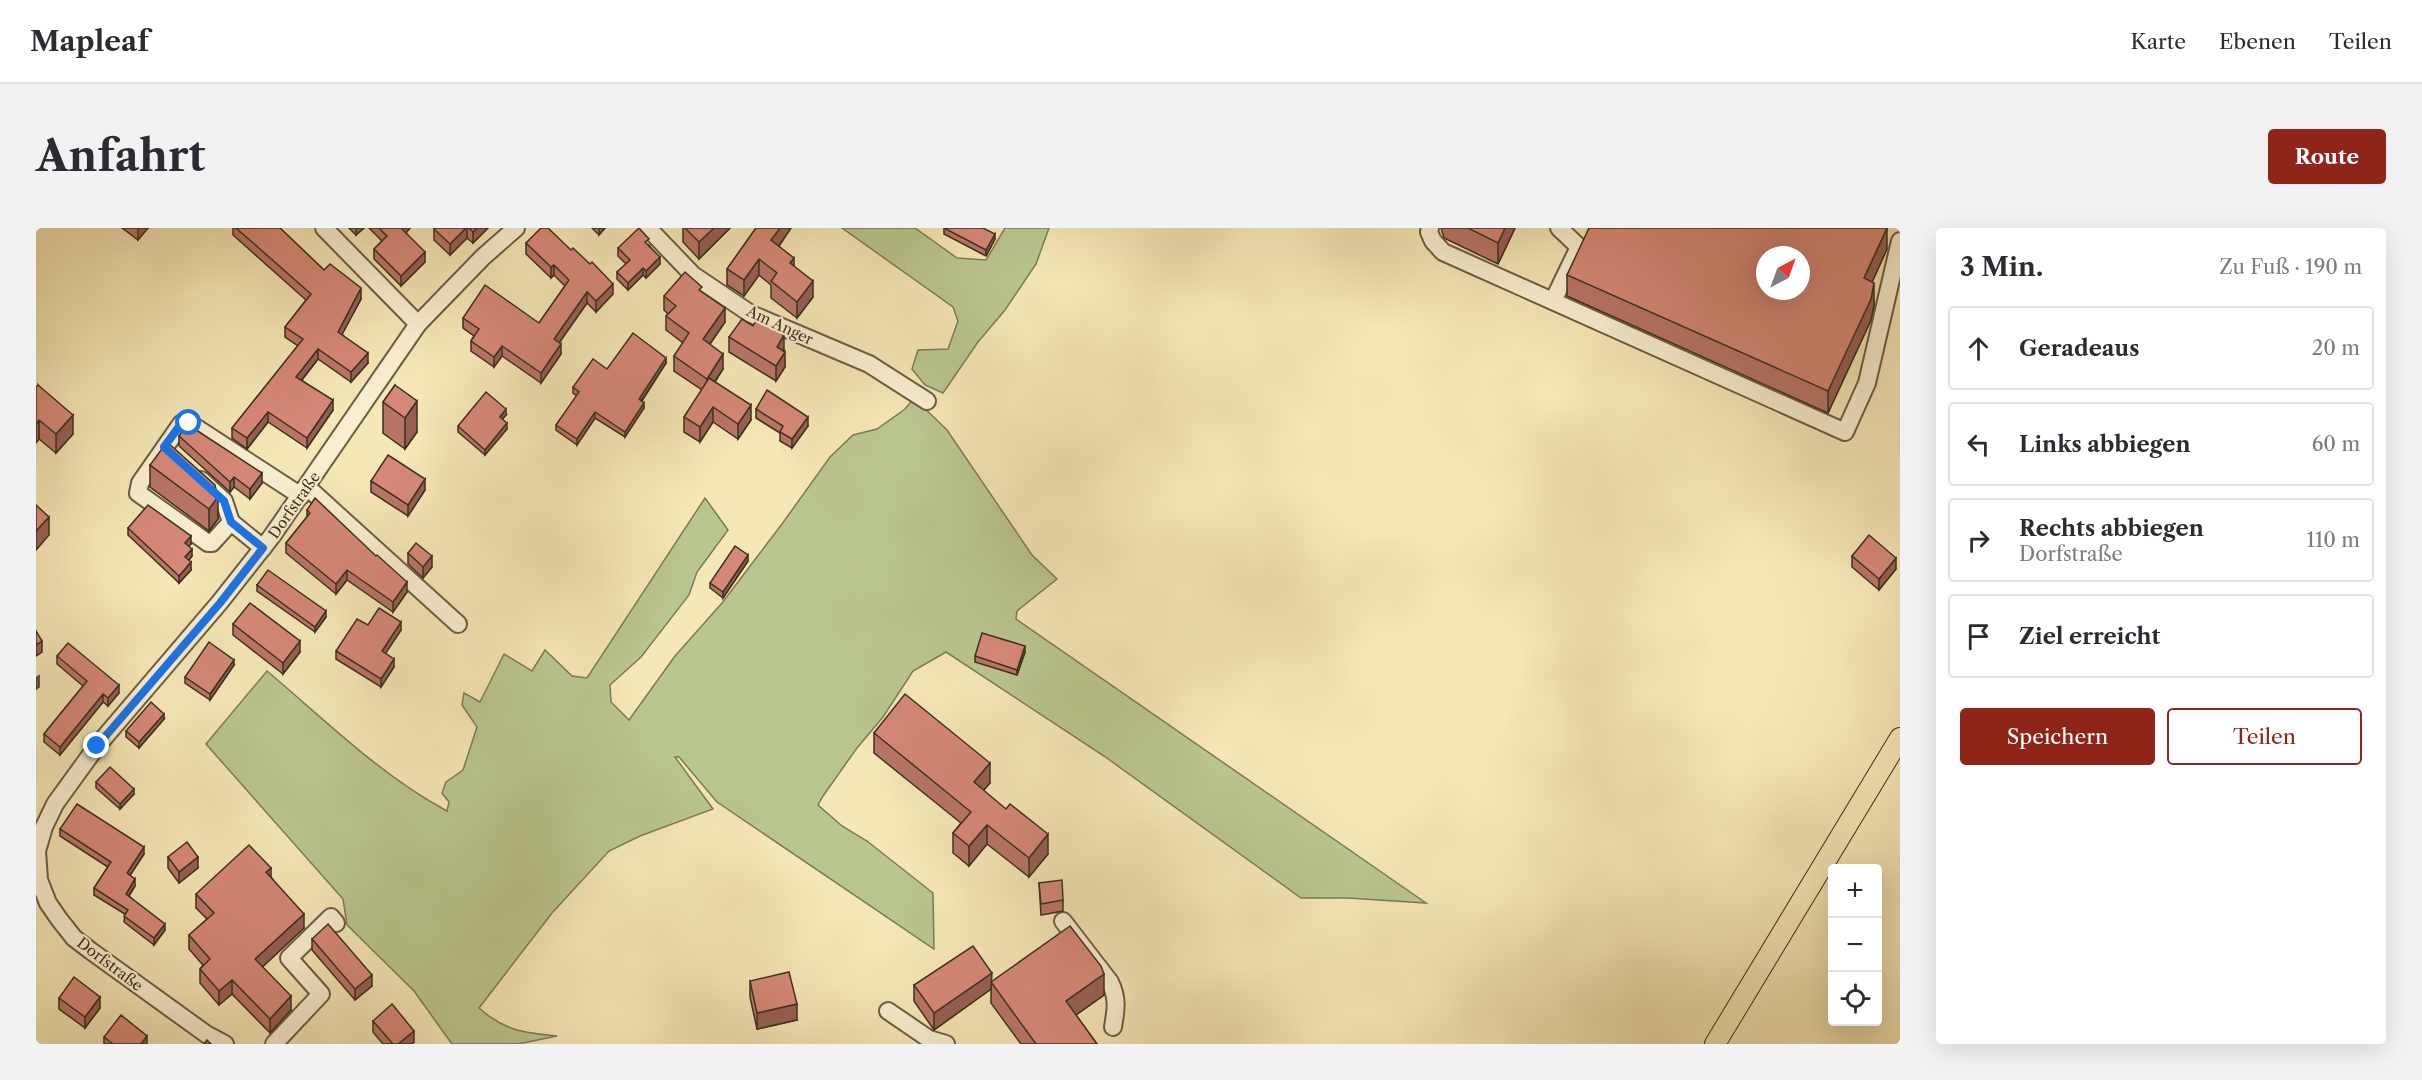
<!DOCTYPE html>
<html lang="de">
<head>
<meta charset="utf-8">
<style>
	:root { --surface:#fff; --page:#f2f2f3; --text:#2b2b33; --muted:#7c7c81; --line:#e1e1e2; --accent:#8f2418 }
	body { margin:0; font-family:"Libre Caslon Text",serif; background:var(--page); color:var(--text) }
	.controls { position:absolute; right:18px; bottom:18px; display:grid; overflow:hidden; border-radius:6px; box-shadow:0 6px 24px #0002 }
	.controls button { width:54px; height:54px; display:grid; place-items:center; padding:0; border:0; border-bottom:2px solid var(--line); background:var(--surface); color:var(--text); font:30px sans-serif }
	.compass { position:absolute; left:1720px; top:18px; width:54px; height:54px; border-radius:50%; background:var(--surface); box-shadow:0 6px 24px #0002; rotate:41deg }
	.stop { position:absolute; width:18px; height:18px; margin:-14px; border:4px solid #1a73e8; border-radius:50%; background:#fff }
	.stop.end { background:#1a73e8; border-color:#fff; box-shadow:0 2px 6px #0008 }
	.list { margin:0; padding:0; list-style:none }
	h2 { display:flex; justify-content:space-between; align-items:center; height:78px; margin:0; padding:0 24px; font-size:26px }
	h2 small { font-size:20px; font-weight:400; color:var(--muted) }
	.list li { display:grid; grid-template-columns:39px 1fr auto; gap:18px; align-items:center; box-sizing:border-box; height:84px; margin:0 12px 12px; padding:0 12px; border:2px solid var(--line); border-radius:6px }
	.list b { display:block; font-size:22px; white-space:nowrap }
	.list p { margin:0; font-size:20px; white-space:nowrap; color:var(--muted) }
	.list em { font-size:20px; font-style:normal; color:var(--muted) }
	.actions { display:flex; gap:12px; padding:18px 24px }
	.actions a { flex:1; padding:14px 0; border:2px solid var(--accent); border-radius:6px; text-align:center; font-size:21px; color:var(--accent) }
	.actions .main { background:var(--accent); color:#fff }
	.icon { flex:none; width:33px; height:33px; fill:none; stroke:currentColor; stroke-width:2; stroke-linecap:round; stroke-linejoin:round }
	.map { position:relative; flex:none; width:1864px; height:816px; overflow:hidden; border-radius:6px }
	header { display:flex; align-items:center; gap:36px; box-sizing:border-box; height:84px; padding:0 30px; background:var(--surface); border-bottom:2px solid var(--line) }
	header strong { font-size:28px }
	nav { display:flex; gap:33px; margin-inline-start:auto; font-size:21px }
	.intro { display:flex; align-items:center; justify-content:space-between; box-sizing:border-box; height:144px; padding:0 36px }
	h1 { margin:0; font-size:42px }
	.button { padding:15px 27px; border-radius:6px; background:var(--accent); color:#fff; font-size:21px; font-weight:700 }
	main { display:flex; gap:36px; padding:0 36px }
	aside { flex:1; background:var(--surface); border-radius:6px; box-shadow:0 6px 24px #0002 }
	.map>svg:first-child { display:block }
</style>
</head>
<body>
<header>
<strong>Mapleaf</strong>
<nav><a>Karte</a><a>Ebenen</a><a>Teilen</a></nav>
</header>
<div class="intro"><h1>Anfahrt</h1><a class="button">Route</a></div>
<main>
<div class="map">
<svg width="1864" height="816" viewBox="0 0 1864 816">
	<rect width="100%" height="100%" fill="#f6e7b6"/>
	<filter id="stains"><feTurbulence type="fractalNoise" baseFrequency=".00333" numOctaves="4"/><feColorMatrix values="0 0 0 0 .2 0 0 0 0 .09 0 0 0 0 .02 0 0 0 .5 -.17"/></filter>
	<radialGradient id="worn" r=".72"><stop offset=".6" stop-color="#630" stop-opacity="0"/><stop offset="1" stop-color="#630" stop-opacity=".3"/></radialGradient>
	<g fill="#bac690" stroke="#7c7b57" stroke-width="1.5">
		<polygon points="806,0 879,0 921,30 950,32 969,0 1013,0 1000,36 969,82 942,114 907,165 889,157 876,141 882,122 912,121 922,93 917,79"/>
		<path d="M878,170L911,202L996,327L1021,351L981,383L980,391L1390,675L1312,670H1265L1068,528L910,424L877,443L847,489L821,520L787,568L782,577L806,598L831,613L897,665L898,721L681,574L643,529H639L677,581L604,608L573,623L516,685L443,780C469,803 488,805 521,808L482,816H416L378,763L311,697L307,671L170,516L231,443C288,491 344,547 411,583L413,574L406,565L410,554L427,542L441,499L426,477L428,465L444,474L468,426L496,443L509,422L536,448L551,450L669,270L692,302L661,344L653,367L605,429L574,457L575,474L593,492L639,428L686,375L746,296L794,229L817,207L841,201L869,181Z"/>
	</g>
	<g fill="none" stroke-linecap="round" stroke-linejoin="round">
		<g stroke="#6c5e44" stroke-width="20">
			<g id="minor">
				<polyline points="288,0 382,96"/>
				<polyline points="612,0 657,47 715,86 833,136 891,173"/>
				<polyline points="1394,0 1393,4 1397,13 1407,24 1809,204 1831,155 1864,13"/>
				<polyline points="1517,73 1543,19 1523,0"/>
				<polyline points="165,252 188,273 195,294 227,320"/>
				<polyline points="271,259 422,396"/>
				<polyline points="195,294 176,315 172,315 102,265 104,255 145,196 153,195 265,268"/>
				<path d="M1027,693L1074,754C1082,770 1080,782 1077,799"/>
				<polyline points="852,783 893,811 910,816"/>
				<polyline points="189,816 170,806 55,723 38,710 23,691 12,675 3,652 1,623 8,599 19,576 61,518 184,374 236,308 382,96 447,29 480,0"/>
				<polyline points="238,816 285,766 253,730 295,689 300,695"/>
			</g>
		</g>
		<g stroke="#3e301e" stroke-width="22">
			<polyline id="major" points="1679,816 1864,510"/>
		</g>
		<use href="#minor" stroke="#f9efd0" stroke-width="16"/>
		<use href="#major" stroke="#f6e7b6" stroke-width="20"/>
	</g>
	<g fill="#b87567" stroke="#3e301e" stroke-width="1.5">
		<polygon points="86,0 112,0 102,12"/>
		<polygon points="197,0 244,0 288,42 325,71 306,106 332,135 315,154 282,131 266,152 297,182 271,220 232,194 211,221 196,210 196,200 262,118 249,109 249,99 270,72 197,7"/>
		<polygon points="313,0 328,0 320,7"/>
		<polygon points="333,0 374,0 370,5 389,34 365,58 338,31 338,21 346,13"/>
		<polygon points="400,0 452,0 437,15 431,10 414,27 398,12 398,1"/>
		<polygon points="556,0 569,0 563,7"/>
		<polygon points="647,0 694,0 663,31 647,14"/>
		<polygon points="720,0 755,0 743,18 758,38 777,69 761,90 735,70 735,57 723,47 708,68 691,57 691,41"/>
		<polygon points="908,0 959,11 950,28 908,6"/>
		<polygon points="1405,0 1479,0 1462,36 1408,10"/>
		<polygon points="490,15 577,66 560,84 551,75 523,115 525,126 505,155 466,128 458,139 435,123 435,113 438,108 427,100 427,90 503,95 529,58 518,47 515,50 490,26"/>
		<polygon points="613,17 624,36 610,50 607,47 592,62 581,51 581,44 590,36 582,28 582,20"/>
		<polygon points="1851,21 1836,54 1838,77 1835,92 1792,185 1531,68 1531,47"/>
		<polygon points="666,64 689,94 674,116 687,141 679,154 715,192 702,211 677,194 664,214 648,204 648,189 666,162 638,143 638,128 647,115 630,102 630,88 632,86 628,82 628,68"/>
		<polygon points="693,109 748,122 749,139 740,153 693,124"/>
		<polygon points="630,135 606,173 608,180 589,209 559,190 541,217 520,202 520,197 541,168 537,165 537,159 571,141"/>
		<polygon points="2,157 37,206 20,225 3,211"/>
		<polygon points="359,157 381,204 369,221 347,205 347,174"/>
		<polygon points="720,181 772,198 756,220 744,213 744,205 720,190"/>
		<polygon points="470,187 466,191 471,201 449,227 422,204 422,198"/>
		<polygon points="143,208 226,255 214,271 198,259 194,264 143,218"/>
		<polygon points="114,237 180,268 182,291 173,303 114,259"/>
		<polygon points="335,253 389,262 372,288 335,264"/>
		<polygon points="271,282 340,328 371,364 357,384 311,352 300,366 250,325 250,315 271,289"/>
		<polygon points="92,300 155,316 153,318 156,328 153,332 155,342 143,355 92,307"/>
		<polygon points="372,325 396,339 387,350 372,336"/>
		<polygon points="1816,328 1860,341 1843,362 1816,339"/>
		<polygon points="712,333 687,370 674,360 674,355"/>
		<polygon points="221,357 290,389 279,404 221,363"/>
		<polygon points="197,396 264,424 247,446 197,407"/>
		<polygon points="332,397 365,402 349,425 358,439 345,459 300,431 300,423"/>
		<polygon points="989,424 981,447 939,434 939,428"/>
		<polygon points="21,428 83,465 72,478 67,474 24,527 8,514 8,506 47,458 21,436"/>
		<polygon points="198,437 174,472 149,455 149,449"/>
		<polygon points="128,491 103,520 90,509 90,503"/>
		<polygon points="838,505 954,555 947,562 1012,626 993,649 951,616 933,638 917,625 917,605 925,595 838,525"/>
		<polygon points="60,554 98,566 84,581 60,560"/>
		<polygon points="24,601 108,626 94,647 99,658 93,668 129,702 118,717 88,694 89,686 58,667 58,660 72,639 24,608"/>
		<polygon points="132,629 162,640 143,655 132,640"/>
		<polygon points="235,649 268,700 226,739 255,782 234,805 196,766 183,777 164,755 164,741 167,737 153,721 153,707 171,691 160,680 160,666"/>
		<polygon points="1003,655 1027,672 1027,683 1005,687"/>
		<polygon points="276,711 336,758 319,772 276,722"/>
		<polygon points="714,753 761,792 721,801 714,769"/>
		<polygon points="956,754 1068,767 1040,787 1061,816 985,816 955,775 955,761 898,802 878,773 878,757"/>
		<polygon points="23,770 64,780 49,800 23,781"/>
		<polygon points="337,793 378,814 375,816 347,816 337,804"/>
		<polygon points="68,809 111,816 68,816"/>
	</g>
	<g fill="#965f54" stroke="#3e301e" stroke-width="1.5">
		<polygon points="103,0 112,0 102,12 102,1"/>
		<polygon points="320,0 328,0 320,7"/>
		<polygon points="365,0 374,0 365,10"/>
		<polygon points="430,0 431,0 431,10 414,27 414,16"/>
		<polygon points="441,0 452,0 437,15 437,4"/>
		<polygon points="563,0 569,0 563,7"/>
		<polygon points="678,0 694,0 663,31 663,14"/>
		<polygon points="744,0 755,0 735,29 735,12"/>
		<polygon points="1469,0 1479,0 1462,36 1462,15"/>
		<polygon points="1851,0 1851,21 1828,72 1828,50"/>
		<polygon points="959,6 959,11 950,28 950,22"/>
		<polygon points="389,24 389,34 365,58 365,48"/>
		<polygon points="624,29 624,36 610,50 610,43"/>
		<polygon points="758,30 758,46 754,35"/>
		<polygon points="723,31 723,47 708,68 708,52"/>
		<polygon points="518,37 518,47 515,50 515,39"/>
		<polygon points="607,40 607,47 592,62 592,55"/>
		<polygon points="777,53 777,69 761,90 761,74"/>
		<polygon points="1838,55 1838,77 1835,92 1792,185 1792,163"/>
		<polygon points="577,56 577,66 560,84 560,73"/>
		<polygon points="325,60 325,71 302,114 302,104"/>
		<polygon points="551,64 551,75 518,122 518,111"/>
		<polygon points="689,80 689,94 667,126 667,111"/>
		<polygon points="748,107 748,122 741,134 741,119"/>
		<polygon points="525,116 525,126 505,155 505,145"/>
		<polygon points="466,118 466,128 458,139 458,129"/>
		<polygon points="282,121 282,131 260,159 260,149"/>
		<polygon points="749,124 749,139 740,153 740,138"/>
		<polygon points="332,125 332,135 315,154 315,144"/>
		<polygon points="687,126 687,141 671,165 671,151"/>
		<polygon points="630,130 630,135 603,176 603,171"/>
		<polygon points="297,172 297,182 271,220 271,210"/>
		<polygon points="381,173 381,204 369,221 369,190"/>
		<polygon points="608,175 608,180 589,209 589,204"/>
		<polygon points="715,177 715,192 702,211 702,196"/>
		<polygon points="677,179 677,194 664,214 664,199"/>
		<polygon points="470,181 470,187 464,194 464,189"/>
		<polygon points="232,184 232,194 211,221 211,210"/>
		<polygon points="559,184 559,190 541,217 541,211"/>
		<polygon points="37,187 37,206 20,225 20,206"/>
		<polygon points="772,189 772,198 756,220 756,211"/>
		<polygon points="3,192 3,211 0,215 0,196"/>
		<polygon points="471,195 471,201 449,227 449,222"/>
		<polygon points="226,245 226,255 214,271 214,261"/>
		<polygon points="198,249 198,259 194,264 194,254"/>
		<polygon points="389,251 389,262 372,288 372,277"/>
		<polygon points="180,262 180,271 182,269 182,291 173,303 173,281 178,266"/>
		<polygon points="13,289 13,307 0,322 0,303"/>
		<polygon points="155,308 155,316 149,322 149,315"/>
		<polygon points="156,321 156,328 149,337 149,329"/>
		<polygon points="712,327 712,333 687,370 687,364"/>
		<polygon points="396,328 396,339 387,350 387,339"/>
		<polygon points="1860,330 1860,341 1843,362 1843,351"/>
		<polygon points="155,334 155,342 143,355 143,348"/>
		<polygon points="311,342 311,352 300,366 300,356"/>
		<polygon points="371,354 371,364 357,384 357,374"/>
		<polygon points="290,383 290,389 279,404 279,399"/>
		<polygon points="365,394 365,402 346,431 346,423"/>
		<polygon points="6,413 6,424 0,428 0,417"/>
		<polygon points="264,413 264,424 247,446 247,435"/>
		<polygon points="989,418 989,424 981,447 981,442"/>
		<polygon points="358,431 358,439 345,459 345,451"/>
		<polygon points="198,432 198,437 174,472 174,466"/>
		<polygon points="3,448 3,459 0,461 0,450"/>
		<polygon points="83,457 83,465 72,478 72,470"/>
		<polygon points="67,466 67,474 24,527 24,519"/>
		<polygon points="128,486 128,491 103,520 103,514"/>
		<polygon points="954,535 954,555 938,574 938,554"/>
		<polygon points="98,561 98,566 84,581 84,576"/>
		<polygon points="951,597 951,616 933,638 933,618"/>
		<polygon points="1012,606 1012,626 993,649 993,630"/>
		<polygon points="108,619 108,626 91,652 91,645"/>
		<polygon points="162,629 162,640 143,655 143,644"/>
		<polygon points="235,640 235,654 230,644"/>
		<polygon points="99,651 99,658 90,672 90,666"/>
		<polygon points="268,686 268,700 219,746 219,731"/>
		<polygon points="129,696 129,702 118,717 118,710"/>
		<polygon points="956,745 955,761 898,802 898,785"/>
		<polygon points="1068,746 1068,767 1030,794 1030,773"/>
		<polygon points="336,747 336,758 319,772 319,761"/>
		<polygon points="196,752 196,766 183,777 183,763"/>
		<polygon points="255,768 255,782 234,805 234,791"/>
		<polygon points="64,769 64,780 49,800 49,789"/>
		<polygon points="761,776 761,792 721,801 721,785"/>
		<polygon points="378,803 378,814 375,816 362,816"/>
		<polygon points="111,808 111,816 105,816"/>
	</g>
	<g fill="#d68878" stroke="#3e301e" stroke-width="1.5" fill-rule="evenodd">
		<polygon points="200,0 244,0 288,42 294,36 325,60 302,104 332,125 315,144 282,121 260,149 297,172 271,210 232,184 211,210 196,200 267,111 249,99 275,66"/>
		<polygon points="343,0 365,0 389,24 365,48 338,21 351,8"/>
		<polygon points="400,0 430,0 414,16 398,1"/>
		<polygon points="433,0 441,0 437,4"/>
		<polygon points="505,0 512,0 535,22 537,20 554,36 556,34 577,56 560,73 551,64 518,111 525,116 505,145 466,118 458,129 435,113 443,101 427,90 449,57 503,95 533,52 518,37 515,39 490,15"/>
		<polygon points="603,0 613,11 609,14 624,29 610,43 607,40 592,55 581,44 594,32 582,20"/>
		<polygon points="649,0 678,0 663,14"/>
		<polygon points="720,0 744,0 735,12 758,30 754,35 777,53 761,74 735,53 741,45 723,31 708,52 691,41"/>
		<polygon points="908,0 947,0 959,6 950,22"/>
		<polygon points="1432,0 1469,0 1462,15"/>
		<path d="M1553,0H1851L1828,50L1838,55L1835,71L1792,163L1531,47ZM1729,27H1765V63H1729Z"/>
		<polygon points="649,44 666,59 663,62 689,80 667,111 687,126 671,151 638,128 653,105 630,88 640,78 628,68"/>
		<polygon points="706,91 717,98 721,91 748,107 741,119 749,124 740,138 693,109"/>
		<polygon points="597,105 630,130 603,171 608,175 589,204 559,184 541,211 520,197 543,164 537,159 557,131 571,141"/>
		<polygon points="673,150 715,177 702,196 677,179 664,199 648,189"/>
		<polygon points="2,157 37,187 20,206 3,192 0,196 0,159"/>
		<polygon points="359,157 381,173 369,190 347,174"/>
		<polygon points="731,162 772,189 756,211 744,204 747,198 720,181"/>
		<polygon points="450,164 470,181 464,189 471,195 449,222 422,198"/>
		<polygon points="151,196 226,245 214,261 198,249 194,254 143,208"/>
		<polygon points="131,214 179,257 180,262 178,266 182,269 173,281 114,237"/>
		<polygon points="352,227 389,251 372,277 335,253"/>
		<polygon points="279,270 340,328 341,327 371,354 357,374 311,342 300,356 250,315 274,285 271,282"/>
		<polygon points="0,277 13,289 0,303"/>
		<polygon points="112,277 155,308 149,315 156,321 149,329 155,334 143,348 92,300"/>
		<polygon points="1833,307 1860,330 1843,351 1816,328"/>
		<polygon points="380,315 396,328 387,339 372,325"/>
		<polygon points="699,318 712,327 687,364 674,355"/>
		<polygon points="232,342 290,383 279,399 221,357"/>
		<polygon points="214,375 264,413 247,435 197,396"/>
		<polygon points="343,380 365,394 346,423 358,431 345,451 300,423 321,391 332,397"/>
		<polygon points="0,403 6,413 0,417"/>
		<polygon points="946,405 989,418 981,442 939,428"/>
		<polygon points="173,414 198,432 174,466 149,449"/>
		<polygon points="32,415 83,457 72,470 67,466 24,519 8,506 51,453 21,428"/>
		<polygon points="869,466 954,535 938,554 970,581 974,576 1012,606 993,630 951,597 933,618 917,605 935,584 838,505"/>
		<polygon points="115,474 128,486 103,514 90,503"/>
		<polygon points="74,539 98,561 84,576 60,554"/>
		<polygon points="41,576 108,619 91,645 99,651 90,666 129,696 118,710 88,688 92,682 58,660 75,634 24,601"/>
		<polygon points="151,614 162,629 143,644 132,629"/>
		<polygon points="213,617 235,640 230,644 268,686 219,731 255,768 234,791 196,752 183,763 164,741 174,731 153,707 178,685 160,666"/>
		<polygon points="1026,652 1027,672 1005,676 1003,655"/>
		<polygon points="292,696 336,747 319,761 276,711"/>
		<polygon points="1034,698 1065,738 1068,746 1030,773 1061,816 1000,816 955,754"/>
		<polygon points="937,718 956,745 898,785 878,757"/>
		<polygon points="753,744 761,776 721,785 714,753"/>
		<polygon points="38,749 64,769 49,789 23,770"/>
		<polygon points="356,776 378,803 362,816 357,816 337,793"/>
		<polygon points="85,787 111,808 105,816 77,816 68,809"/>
		<polygon points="171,812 175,816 168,816"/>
	</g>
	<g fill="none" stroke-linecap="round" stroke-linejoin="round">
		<polyline stroke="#1a73e8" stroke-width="8" points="61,518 184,375 227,320 195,294 188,273 128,219 145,196 153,195"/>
	</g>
	<g text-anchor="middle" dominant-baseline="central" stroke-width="4.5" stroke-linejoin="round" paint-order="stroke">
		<g font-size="15" fill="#3e301e" stroke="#f9efd0">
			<text transform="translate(744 97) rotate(25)">Am Anger</text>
			<text transform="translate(258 277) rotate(-55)">Dorfstraße</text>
			<text transform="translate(74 736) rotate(37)">Dorfstraße</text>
		</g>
	</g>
	<rect width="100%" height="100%" filter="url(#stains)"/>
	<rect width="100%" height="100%" fill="url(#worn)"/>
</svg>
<div class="controls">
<button>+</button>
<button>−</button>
<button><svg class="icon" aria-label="locate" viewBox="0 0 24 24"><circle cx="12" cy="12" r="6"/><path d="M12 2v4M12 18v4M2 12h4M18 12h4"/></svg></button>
</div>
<svg class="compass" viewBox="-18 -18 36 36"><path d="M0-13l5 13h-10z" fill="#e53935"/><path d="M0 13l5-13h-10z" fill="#7c7c81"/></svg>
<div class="stop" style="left:153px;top:195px"></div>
<div class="stop end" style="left:61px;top:518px"></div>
</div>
<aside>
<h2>3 Min.<small>Zu Fuß · 190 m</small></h2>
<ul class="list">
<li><svg class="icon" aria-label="ahead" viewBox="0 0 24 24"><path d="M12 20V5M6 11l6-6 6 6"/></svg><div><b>Geradeaus</b></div><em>20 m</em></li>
<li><svg class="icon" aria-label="left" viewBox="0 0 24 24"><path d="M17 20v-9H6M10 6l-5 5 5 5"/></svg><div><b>Links abbiegen</b></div><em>60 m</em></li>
<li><svg class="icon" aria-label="right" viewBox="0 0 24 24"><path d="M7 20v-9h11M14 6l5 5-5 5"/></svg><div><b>Rechts abbiegen</b><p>Dorfstraße</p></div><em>110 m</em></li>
<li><svg class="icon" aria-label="arrive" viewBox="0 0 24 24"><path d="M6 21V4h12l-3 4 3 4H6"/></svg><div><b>Ziel erreicht</b></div></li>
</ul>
<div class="actions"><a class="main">Speichern</a><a>Teilen</a></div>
</aside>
</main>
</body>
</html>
